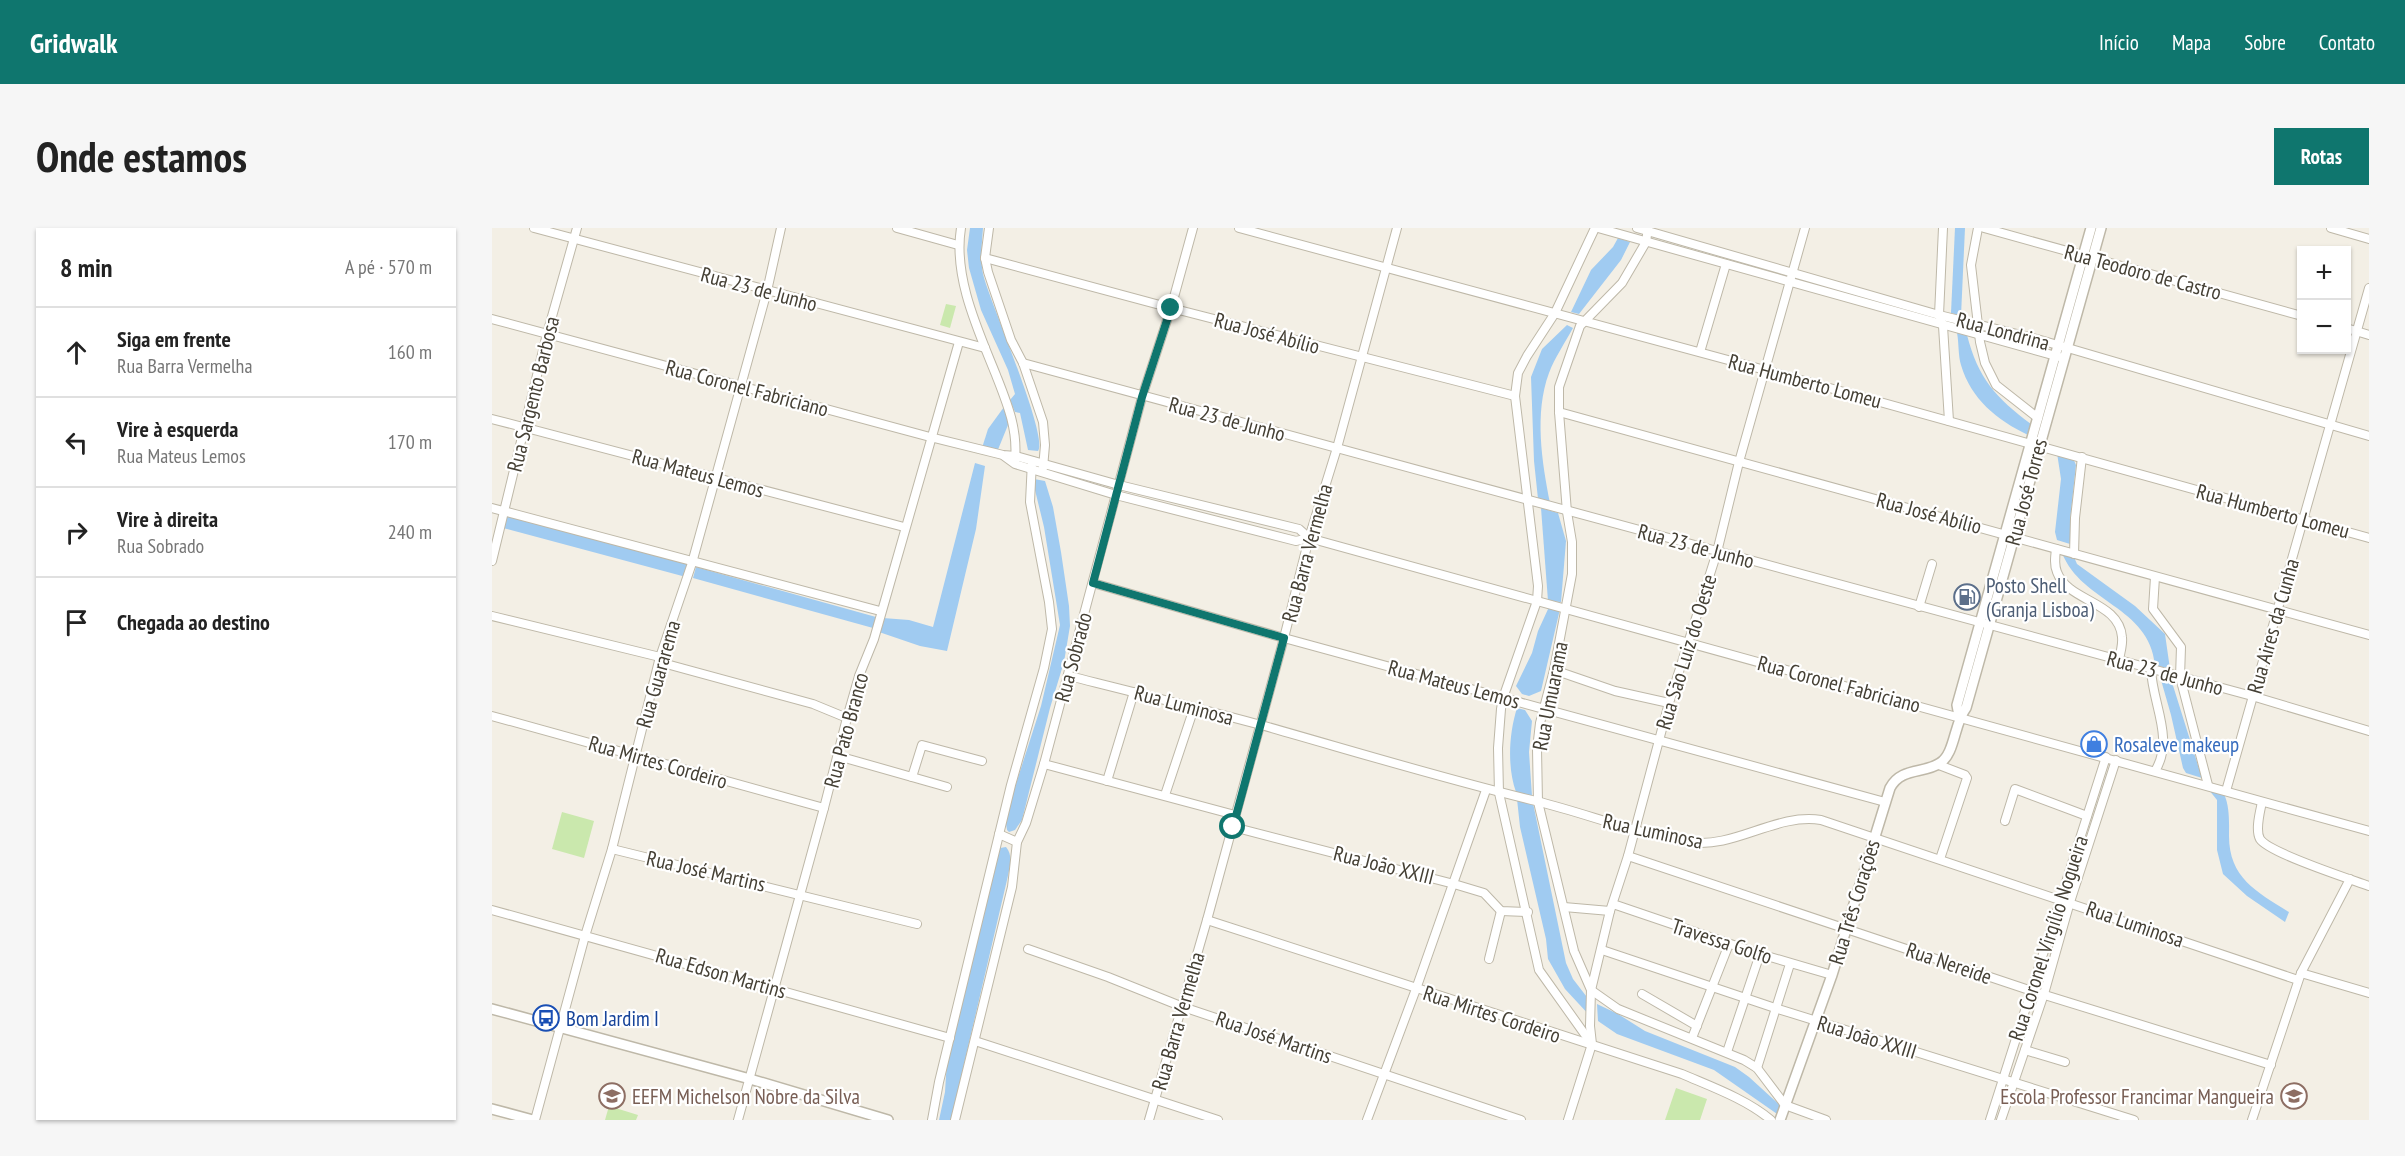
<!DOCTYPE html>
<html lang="pt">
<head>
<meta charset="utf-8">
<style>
	:root { --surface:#fff; --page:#f6f6f6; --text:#222; --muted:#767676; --line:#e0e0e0; --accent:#0f766e }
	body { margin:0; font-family:"PT Sans Narrow",sans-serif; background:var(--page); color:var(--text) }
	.controls { position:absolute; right:18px; top:18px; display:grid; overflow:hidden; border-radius:0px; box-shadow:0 2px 4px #0004 }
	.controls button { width:54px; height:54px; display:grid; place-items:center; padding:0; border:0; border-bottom:2px solid var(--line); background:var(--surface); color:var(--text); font:30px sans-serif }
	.stop { position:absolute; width:18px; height:18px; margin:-14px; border:4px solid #0f766e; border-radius:50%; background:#fff }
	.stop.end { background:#0f766e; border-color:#fff; box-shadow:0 2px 6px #0008 }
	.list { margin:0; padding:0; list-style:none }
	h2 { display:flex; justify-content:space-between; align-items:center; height:78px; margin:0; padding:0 24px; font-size:26px }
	h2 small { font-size:20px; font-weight:400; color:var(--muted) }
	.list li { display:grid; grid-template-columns:39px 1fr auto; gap:18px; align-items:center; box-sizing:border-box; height:90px; padding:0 24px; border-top:2px solid var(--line) }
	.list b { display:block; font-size:22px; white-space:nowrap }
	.list p { margin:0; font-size:20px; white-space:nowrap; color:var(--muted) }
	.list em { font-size:20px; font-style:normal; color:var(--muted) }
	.icon { flex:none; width:33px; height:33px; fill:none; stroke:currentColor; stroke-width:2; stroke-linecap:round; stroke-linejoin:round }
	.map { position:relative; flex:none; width:1877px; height:892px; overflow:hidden; border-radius:0px }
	header { display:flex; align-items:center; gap:36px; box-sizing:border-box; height:84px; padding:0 30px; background:var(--accent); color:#fff }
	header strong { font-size:28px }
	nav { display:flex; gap:33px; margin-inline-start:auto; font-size:21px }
	.intro { display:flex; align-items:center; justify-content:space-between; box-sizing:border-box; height:144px; padding:0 36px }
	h1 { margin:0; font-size:42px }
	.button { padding:15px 27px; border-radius:0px; background:var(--accent); color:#fff; font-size:21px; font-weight:700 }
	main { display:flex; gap:36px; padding:0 36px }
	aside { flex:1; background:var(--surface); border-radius:0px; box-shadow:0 2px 4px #0004 }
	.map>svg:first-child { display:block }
</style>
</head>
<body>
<header>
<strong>Gridwalk</strong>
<nav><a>Início</a><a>Mapa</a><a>Sobre</a><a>Contato</a></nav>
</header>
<div class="intro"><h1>Onde estamos</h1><a class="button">Rotas</a></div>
<main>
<aside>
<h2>8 min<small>A pé · 570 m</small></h2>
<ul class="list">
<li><svg class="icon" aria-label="ahead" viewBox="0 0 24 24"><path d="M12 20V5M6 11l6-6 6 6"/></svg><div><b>Siga em frente</b><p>Rua Barra Vermelha</p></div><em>160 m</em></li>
<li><svg class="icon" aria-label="left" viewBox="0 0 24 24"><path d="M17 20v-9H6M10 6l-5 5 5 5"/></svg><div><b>Vire à esquerda</b><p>Rua Mateus Lemos</p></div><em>170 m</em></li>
<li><svg class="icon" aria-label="right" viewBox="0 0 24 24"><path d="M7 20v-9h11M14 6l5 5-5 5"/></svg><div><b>Vire à direita</b><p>Rua Sobrado</p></div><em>240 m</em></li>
<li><svg class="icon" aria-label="arrive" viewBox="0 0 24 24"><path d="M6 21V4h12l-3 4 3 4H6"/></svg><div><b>Chegada ao destino</b></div></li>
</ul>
</aside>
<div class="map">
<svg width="1877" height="892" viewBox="0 0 1877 892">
	<rect width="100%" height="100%" fill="#f3efe5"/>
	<g fill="#cae8ad">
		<polygon points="454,76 464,78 458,100 448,97"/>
		<polygon points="70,584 102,593 92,630 60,621"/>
		<polygon points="1184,860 1215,871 1208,892 1173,892"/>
		<polygon points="117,878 146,887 144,892 113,892"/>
	</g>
	<g fill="#a0cbf1">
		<path d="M478,0H491C490,15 488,30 491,46C497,72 557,209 546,223L536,222L528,185L523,184L518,172L523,166L516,142L489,82L477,40L475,22Z"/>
		<polygon points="1463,0 1473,0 1469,88 1459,85"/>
		<polygon points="1126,10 1138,14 1129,32 1087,86 1079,84 1099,42 1121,19"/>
		<path d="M1075,97L1081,100C1073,115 1063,129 1057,145C1042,185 1050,235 1058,275L1046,271L1042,233L1039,149L1050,121Z"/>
		<path d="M1465,105L1475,107C1486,150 1504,170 1539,196L1536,207C1505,192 1479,171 1469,137C1466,127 1467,115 1465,105Z"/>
		<polygon points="512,179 518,192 505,224 490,220 496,201"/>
		<polygon points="1565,225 1580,228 1584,237 1578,293 1578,316 1565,312 1563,304 1569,251"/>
		<polygon points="483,235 493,238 484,301 455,423 428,418 387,404 391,390 417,392 441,399"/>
		<polygon points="542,251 553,253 561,279 569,324 577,378 578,398 572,434 558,480 530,592 523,602 517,604 515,602 513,590 549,478 568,397 552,299 542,258"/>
		<polygon points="1049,280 1066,285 1074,313 1069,374 1056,373"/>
		<polygon points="13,288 184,333 197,337 194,349 11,300"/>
		<path d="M1570,325L1582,329L1585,336L1643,378L1673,406L1678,441L1663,437C1657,378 1590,375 1570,325Z"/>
		<polygon points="204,339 384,389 381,400 201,350"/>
		<polygon points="1057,379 1068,381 1049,463 1037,468 1030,466 1024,458 1040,425 1046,403"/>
		<polygon points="1667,445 1678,448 1710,550 1694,545 1691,540 1679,487"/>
		<path d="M1025,480L1033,482L1040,493L1037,524L1040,568L1024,564C1015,539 1017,505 1025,480Z"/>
		<path d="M1717,562L1732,566C1738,579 1737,595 1737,608C1737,650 1765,664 1797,684L1793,694L1755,668L1731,646L1725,622V572Z"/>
		<polygon points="1025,571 1041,575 1074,735 1081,751 1098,773 1099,789 1073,761 1056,731 1054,711 1028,599"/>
		<path d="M514,619C522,628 517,642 515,652L459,892H447L453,864L455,832L506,625L508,620Z"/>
		<polygon points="1105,776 1126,786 1153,803 1243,839 1257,849 1290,879 1288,888 1222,842 1125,806 1106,793"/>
	</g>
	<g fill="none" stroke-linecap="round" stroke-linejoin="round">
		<g stroke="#beb8a8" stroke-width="10">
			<g id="minor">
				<polyline points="42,0 493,120"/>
				<polyline points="405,0 466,17"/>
				<path d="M469,0C461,49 486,102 504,147C515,175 526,201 523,232"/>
				<polyline points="497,0 493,30 496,44 519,112 531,135 551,194 553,217 551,240"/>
				<polyline points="747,0 1273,142 1877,310"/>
				<polyline points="1106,0 1571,130"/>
				<polyline points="1145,0 1447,87 1545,111 1877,208"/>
				<polyline points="1156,0 1154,14 1130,55 1088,98 1067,159 1067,184 1075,284 1080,314 1080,346 1062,442 1048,495 1045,521 1046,574 1082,723 1099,762 1126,781 1252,832 1265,840 1293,877 1334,892"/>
				<polyline points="1451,0 1447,87 1451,98 1457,193"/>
				<polyline points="1486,0 1479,37 1488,114 1493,135 1504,157 1546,190"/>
				<polyline points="1492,0 1810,88"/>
				<polyline points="1839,0 1877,11"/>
				<polyline points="493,30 679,80 1023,168"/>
				<polyline points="0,91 438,209 511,227 524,228 627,257 807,301 817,310 1877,603"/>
				<polyline points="1854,100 1877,107"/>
				<polyline points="1208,124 1234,36"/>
				<polyline points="531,135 1760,468 1877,503"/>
				<polyline points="1067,184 1877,407"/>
				<polyline points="0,191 412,299"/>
				<polyline points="512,228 523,236 624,267 804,313 817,310"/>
				<polyline points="0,280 388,383"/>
				<path d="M1564,321C1563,329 1562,337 1565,344C1576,374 1627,373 1630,409C1631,417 1628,425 1627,432"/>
				<polyline points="1582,326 1583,290 1590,229"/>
				<polyline points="0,333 55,106 85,0"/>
				<polyline points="1663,349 1661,381 1689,419 1688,449 1716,557"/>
				<polyline points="601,355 792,410 1393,574"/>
				<polyline points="1427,379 1440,336"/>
				<polyline points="0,388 168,429"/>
				<polyline points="167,434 321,476 355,490"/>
				<path d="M1659,441C1660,475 1683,511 1663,543"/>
				<polyline points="1062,442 1123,463 1177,475"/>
				<path d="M577,448C641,464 706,480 769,497C861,523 952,551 1044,573C1096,586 1145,606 1197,614C1243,621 1283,585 1329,592L1806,752"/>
				<polyline points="0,488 332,580"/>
				<polyline points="346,528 455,559"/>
				<polyline points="552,536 743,587"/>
				<polyline points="1447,537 1473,547 1475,550 1448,631"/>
				<polyline points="420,549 430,517 490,533"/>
				<polyline points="615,553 642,464"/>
				<polyline points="1734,563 1877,60"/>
				<polyline points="673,567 702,480"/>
				<path d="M1770,574C1768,584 1763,602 1768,611C1777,625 1858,651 1877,658"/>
				<polyline points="1513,593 1523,561 1595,588"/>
				<polyline points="741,599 962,656 992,665 1009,683 1036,684"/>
				<polyline points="507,606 525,614"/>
				<polyline points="120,621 425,696"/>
				<polyline points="1136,628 1540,763 1779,837"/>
				<polyline points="1121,676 1268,726 1340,747"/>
				<polyline points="1072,679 1118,683"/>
				<polyline points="0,682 458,810"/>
				<path d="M715,692L1190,846C1220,859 1254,871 1279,892"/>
				<polyline points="536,721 616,749 691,779 1029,892"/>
				<polyline points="1110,722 1283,780 1642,892"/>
				<polyline points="997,731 1009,683"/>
				<polyline points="1809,745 1877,765"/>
				<polyline points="1150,766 1205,798"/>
				<polyline points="1200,810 1237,716"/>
				<polyline points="483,813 726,892"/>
				<polyline points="1099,815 1047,742 1007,565 1006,520 1009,481 1011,470 1045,373 1046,358 1023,168 1026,145 1035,128 1063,85 1103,0"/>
				<polyline points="1533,822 1573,834"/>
				<polyline points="1235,824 1268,726"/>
				<polyline points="1265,840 1298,736"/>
				<polyline points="43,892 93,708 120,621 168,429 200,335 275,63 289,0"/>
				<polyline points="246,892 332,580 355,490 367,448 382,411 467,114"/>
				<polyline points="440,892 447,854 519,557 552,440 560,401 557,374 538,274 540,233"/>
				<polyline points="463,892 520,659 525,614 534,595 552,536 650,169 679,80 701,0"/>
				<polyline points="657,892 715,692 792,410 817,310 845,220 905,0"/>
				<polyline points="875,892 924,761 994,562"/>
				<polyline points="1076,892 1100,816 1098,798 1099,762 1118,683 1136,628 1177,475 1225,324 1247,234 1313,0"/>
				<polyline points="1498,892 1614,529"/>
				<polyline points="1509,892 1552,766 1578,674 1624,532"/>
				<polyline points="1760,892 1809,745 1858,651"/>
			</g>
		</g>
		<g stroke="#beb8a8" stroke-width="12">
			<g id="tertiary">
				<polyline points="1467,488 1465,477 1599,0"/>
				<polyline points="0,781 258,851 396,892"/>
				<polyline points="0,881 41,892"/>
				<path d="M1288,892L1340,747L1398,560C1409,539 1432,546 1448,535C1463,526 1462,495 1474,480L1609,0"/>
			</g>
		</g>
		<use href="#minor" stroke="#fff" stroke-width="8"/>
		<use href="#tertiary" stroke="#fff" stroke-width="9"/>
	</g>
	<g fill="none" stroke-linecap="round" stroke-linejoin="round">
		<polyline stroke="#0f766e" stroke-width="8" points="679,80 650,169 601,355 792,410 741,599"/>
	</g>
	<defs>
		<g id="fuel-ring" transform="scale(1.35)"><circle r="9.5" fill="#fff" stroke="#5c6f8a" stroke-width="1.5"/><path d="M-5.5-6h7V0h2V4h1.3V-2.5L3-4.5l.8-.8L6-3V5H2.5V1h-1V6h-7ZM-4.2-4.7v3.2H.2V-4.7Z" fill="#5c6f8a"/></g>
		<g id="shop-ring" transform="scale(1.35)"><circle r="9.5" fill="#fff" stroke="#3f7fe0" stroke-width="1.5"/><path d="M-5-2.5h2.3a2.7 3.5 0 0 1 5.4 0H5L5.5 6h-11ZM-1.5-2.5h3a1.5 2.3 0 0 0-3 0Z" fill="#3f7fe0"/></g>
		<g id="bus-ring" transform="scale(1.35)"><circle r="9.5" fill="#fff" stroke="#1a4fb4" stroke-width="1.5"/><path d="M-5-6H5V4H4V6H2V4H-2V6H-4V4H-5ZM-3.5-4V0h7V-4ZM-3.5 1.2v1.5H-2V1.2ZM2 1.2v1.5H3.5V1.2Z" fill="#1a4fb4"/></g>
		<g id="school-ring" transform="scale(1.35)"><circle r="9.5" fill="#fff" stroke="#8d6e63" stroke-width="1.5"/><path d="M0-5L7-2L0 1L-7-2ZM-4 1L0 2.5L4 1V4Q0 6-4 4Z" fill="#8d6e63"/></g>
	</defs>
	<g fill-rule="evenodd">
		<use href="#fuel-ring" x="1475" y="369"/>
		<use href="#shop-ring" x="1602" y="516"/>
		<use href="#bus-ring" x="54" y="790"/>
		<use href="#school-ring" x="120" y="868"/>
		<use href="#school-ring" x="1802" y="868"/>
	</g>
	<g text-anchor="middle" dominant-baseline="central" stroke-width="4.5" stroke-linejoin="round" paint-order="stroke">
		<g font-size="21" fill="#454035" stroke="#fff">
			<text transform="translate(1651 44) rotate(15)">Rua Teodoro de Castro</text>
			<text transform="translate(267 61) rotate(15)">Rua 23 de Junho</text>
			<text transform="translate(1511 103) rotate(15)">Rua Londrina</text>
			<text transform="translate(775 105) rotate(15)">Rua José Abílio</text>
			<text transform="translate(1313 153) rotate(15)">Rua Humberto Lomeu</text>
			<text transform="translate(255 160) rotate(15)">Rua Coronel Fabriciano</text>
			<text transform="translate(41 166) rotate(-76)">Rua Sargento Barbosa</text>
			<text transform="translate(735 191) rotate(15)">Rua 23 de Junho</text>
			<text transform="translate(206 245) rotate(15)">Rua Mateus Lemos</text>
			<text transform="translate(1534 264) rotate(-75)">Rua José Torres</text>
			<text transform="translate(1781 283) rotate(15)">Rua Humberto Lomeu</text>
			<text transform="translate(1437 285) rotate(15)">Rua José Abílio</text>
			<text transform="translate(1204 318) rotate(15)">Rua 23 de Junho</text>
			<text transform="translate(815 325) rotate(-75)">Rua Barra Vermelha</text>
			<text transform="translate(1781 398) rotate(-74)">Rua Aires da Cunha</text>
			<text transform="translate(1194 424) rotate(-73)">Rua São Luiz do Oeste</text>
			<text transform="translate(581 429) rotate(-75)">Rua Sobrado</text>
			<text transform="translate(1673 445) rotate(15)">Rua 23 de Junho</text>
			<text transform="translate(166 446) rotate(-74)">Rua Guararema</text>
			<text transform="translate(962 456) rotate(15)">Rua Mateus Lemos</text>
			<text transform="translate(1347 456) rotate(15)">Rua Coronel Fabriciano</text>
			<text transform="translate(1058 468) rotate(-79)">Rua Umuarama</text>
			<text transform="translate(692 477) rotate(15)">Rua Luminosa</text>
			<text transform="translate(354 502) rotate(-75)">Rua Pato Branco</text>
			<text transform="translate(166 534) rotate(16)">Rua Mirtes Cordeiro</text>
			<text transform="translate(1161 603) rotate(12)">Rua Luminosa</text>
			<text transform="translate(892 637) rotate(14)">Rua João XXIII</text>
			<text transform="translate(214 643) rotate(13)">Rua José Martins</text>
			<text transform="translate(1362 674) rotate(-73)">Rua Três Corações</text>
			<text transform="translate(1643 696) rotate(19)">Rua Luminosa</text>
			<text transform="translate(1556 710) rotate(-72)">Rua Coronel Virgílio Nogueira</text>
			<text transform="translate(1230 713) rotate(18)">Travessa Golfo</text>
			<text transform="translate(1457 735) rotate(19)">Rua Nereide</text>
			<text transform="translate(229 745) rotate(16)">Rua Edson Martins</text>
			<text transform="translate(1000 786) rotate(18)">Rua Mirtes Cordeiro</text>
			<text transform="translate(686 793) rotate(-74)">Rua Barra Vermelha</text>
			<text transform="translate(782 809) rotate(19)">Rua José Martins</text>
			<text transform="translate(1375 809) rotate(17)">Rua João XXIII</text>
		</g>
		<g font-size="21" fill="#4e5e75" stroke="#fff" text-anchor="start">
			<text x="1494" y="357">Posto Shell<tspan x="1494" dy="24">(Granja Lisboa)</tspan></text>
		</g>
		<g font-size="21" fill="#366cbe" stroke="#fff" text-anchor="start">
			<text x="1622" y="516">Rosaleve makeup</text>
		</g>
		<g font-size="21" fill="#164399" stroke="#fff" text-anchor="start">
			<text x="74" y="790">Bom Jardim I</text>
		</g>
		<g font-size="21" fill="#785e54" stroke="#fff" text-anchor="start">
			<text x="140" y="868">EEFM Michelson Nobre da Silva</text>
			<text x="1782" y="868" text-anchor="end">Escola Professor Francimar Mangueira</text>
		</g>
	</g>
</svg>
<div class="controls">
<button>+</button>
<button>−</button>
</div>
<div class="stop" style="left:741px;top:599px"></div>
<div class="stop end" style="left:679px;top:80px"></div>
</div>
</main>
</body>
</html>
